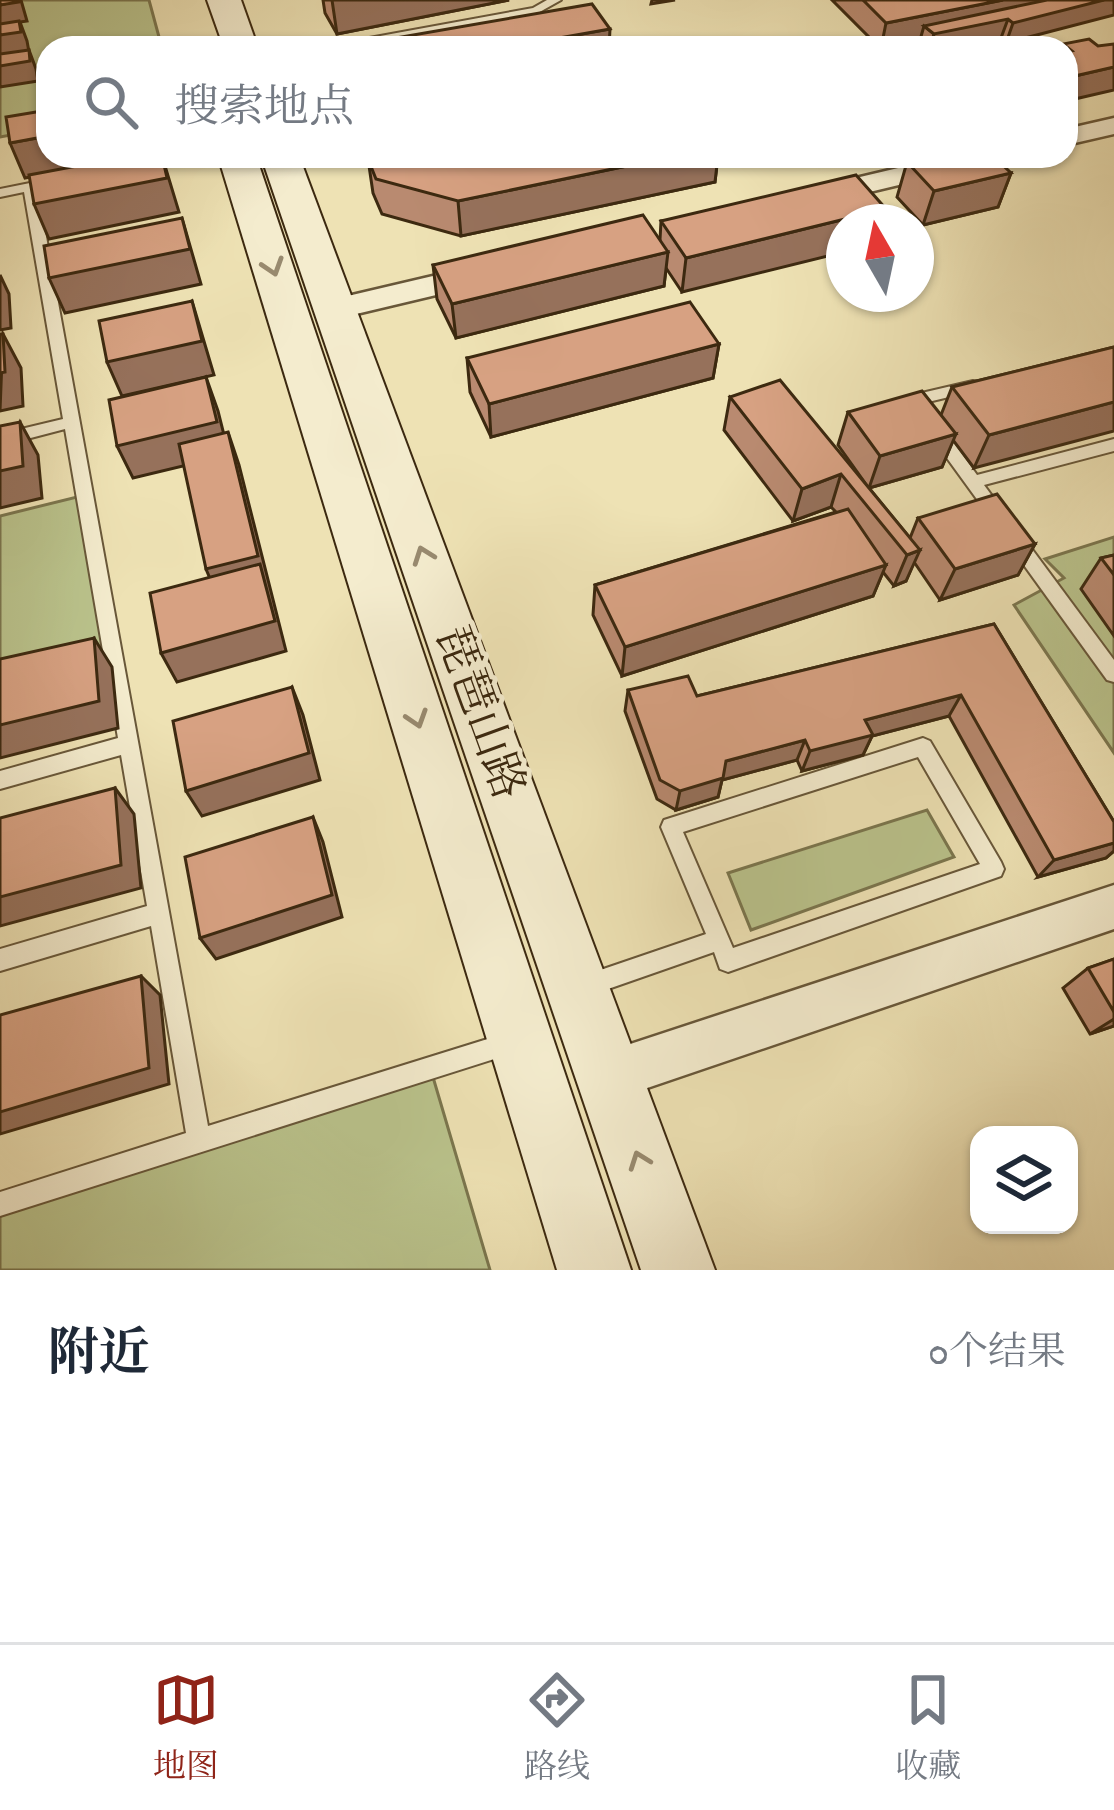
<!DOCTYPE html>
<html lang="zh">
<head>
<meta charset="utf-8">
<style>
	:root { --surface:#fff; --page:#f2f2f3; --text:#1f2937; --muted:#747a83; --line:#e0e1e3; --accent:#8f2418 }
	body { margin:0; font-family:"IM FELL DW Pica","Noto Serif SC",serif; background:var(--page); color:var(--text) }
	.controls { position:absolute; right:36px; bottom:36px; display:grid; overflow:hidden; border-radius:24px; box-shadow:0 3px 9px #0004 }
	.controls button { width:108px; height:108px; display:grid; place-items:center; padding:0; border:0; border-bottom:3px solid var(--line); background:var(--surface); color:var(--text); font:60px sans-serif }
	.compass { position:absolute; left:826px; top:204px; width:108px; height:108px; border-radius:50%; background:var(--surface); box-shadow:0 3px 9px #0004; rotate:351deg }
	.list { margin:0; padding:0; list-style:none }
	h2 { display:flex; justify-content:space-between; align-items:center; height:156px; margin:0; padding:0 48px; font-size:51px }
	h2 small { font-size:39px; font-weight:400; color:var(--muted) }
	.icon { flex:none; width:66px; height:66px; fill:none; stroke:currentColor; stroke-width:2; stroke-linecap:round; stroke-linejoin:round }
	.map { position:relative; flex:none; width:1114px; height:1270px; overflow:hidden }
	.search { position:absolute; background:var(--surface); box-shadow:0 3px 9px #0004; left:36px; right:36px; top:36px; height:132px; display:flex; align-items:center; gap:30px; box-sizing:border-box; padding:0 42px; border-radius:36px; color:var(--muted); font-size:45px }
	.sheet { height:372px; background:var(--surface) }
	nav { display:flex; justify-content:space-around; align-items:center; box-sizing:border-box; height:168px; border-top:3px solid var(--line); background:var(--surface); font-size:33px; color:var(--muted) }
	nav a { display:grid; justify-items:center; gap:6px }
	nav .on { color:var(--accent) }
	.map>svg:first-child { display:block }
</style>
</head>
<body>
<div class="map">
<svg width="1114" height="1270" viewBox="0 0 1114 1270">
	<rect width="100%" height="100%" fill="#eee2b4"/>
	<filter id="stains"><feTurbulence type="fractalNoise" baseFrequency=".00167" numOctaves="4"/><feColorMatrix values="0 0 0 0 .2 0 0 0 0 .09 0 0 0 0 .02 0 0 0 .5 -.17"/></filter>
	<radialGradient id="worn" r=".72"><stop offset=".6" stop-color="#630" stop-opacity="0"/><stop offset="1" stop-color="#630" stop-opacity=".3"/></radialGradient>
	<g fill="#bac38c" stroke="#7b764e" stroke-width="3">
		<polygon points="0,0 149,0 162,48 48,48 48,128 0,137"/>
		<polygon points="85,495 113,652 0,680 0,516"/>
		<polygon points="1114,537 1114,753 1014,605 1064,578 1045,559"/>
		<polygon points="927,810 954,857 751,930 728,873"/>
		<polygon points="430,1067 490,1270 0,1270 0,1204"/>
	</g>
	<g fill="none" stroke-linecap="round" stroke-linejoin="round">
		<g stroke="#685739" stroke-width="4">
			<g id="lane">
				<polygon points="547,0 561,0 536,14 350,48 325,48 331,45 533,8"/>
				<polygon points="30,183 37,187 208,1126 510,1032 518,1035 521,1043 518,1051 510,1054 0,1216 0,1192 186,1133 151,926 0,971 0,949 147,906 121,755 0,789 0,771 118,738 65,429 0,446 0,434 63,419 24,192 0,197 0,189"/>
				<path d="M973,381L978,382V390L924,403L922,409C913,412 910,408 905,400L913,395Z"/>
				<polygon points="937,426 943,428 977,475 1114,439 1114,451 984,485 1006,515 998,521 992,520 931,436 929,432"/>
				<polygon points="1014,531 1020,533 1114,660 1114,682 1107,680 1008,543 1006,538 1008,533"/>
				<path d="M923,738L930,741L1001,862L1004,869L1001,876L728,972L720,969L714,952L588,996L580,993L577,985L580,977L706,934L661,827L664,820ZM918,757L980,864L733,948L683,832Z"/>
			</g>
		</g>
		<g stroke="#685739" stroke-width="5">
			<g id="street">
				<polygon points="1114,118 1114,134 1066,145 1066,129"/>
				<polygon points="949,156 999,156 995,162 815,205 801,196 805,190"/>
				<polygon points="484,264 499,274 495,281 335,319 319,309 335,299"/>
				<polygon points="1114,885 1114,929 609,1101 592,1093 584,1076 592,1059 609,1051"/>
			</g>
		</g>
		<g stroke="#3c2910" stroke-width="4">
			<g id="secondary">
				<polygon points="207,0 241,0 258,48 224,48"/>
				<polygon points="218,156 256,156 631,1270 557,1270"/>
				<polygon points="261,156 299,156 715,1270 641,1270"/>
			</g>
		</g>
		<use href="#lane" fill="#f4ecce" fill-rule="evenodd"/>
		<use href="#street" fill="#f4ecce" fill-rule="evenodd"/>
		<use href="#secondary" fill="#f4ecce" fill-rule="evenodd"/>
	</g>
	<g fill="#b98a70" stroke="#3c2910" stroke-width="3">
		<polygon points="323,0 509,0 337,34 325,13"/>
		<polygon points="832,0 1114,0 1006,43 1001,38 956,48 894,48 920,43 920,40 880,48"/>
		<polygon points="371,156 718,156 715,182 461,236 382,214 373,193 368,159 372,158"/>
		<polygon points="907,162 1011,173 998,207 923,225 897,197"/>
		<polygon points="886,209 882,222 844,222 682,292 666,268 664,286 456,338 437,299 433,265 660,240 661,221"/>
		<polygon points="719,344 713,378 491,437 470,392 467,358"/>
		<polygon points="1114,347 974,468 953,440 942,467 869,488 910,538 918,518 1035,544 1018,575 940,600 914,562 906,581 894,586 883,572 873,596 622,676 593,615 595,585 836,512 831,507 793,521 724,430 730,397 868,487 838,445 848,412 941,415 952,387"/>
		<polygon points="1114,555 1114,636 1081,589 1101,558"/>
		<polygon points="994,624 1114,822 1114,851 1106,858 1038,877 949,716 872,736 863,755 802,771 797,760 722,780 718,797 676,810 657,799 625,711 628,690 697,696"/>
		<polygon points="1114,959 1114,1026 1090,1034 1063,988 1088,968"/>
	</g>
	<g fill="#96715b" stroke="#3c2910" stroke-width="3">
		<polygon points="21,0 27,21 20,22 27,41 29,52 0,56 0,5"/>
		<polygon points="332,0 509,0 337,34"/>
		<polygon points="652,0 675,0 651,4"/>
		<polygon points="1003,0 1114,0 1114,15 1006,43 1013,23 1008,19 1001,38 956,48 930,48 934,34 924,26 920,40 881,48 886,23"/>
		<polygon points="610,29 609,48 503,48"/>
		<polygon points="29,50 36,69 38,81 0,87 0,66"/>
		<polygon points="1114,67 1114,90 1066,101 1066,78"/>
		<polygon points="48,136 48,156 140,156 25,178 10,143"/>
		<polygon points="162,156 179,212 49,239 34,204"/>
		<polygon points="675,156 718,156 715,182 461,236 458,201"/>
		<polygon points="1011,173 998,207 923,225 934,191"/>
		<polygon points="886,209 882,222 844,222 844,252 682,292 686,258"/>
		<polygon points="182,218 201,284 65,313 49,278"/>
		<polygon points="668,252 664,286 456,338 452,304"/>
		<polygon points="0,275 9,294 11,328 0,330"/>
		<polygon points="192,301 214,375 122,396 107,362"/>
		<polygon points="3,334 21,368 23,406 0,411"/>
		<polygon points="719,344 713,378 491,437 489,404"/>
		<polygon points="206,377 218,411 229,455 133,478 117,446"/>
		<polygon points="1114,402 1114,431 974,468 989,435"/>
		<polygon points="20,422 38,455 42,498 0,508 0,471"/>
		<polygon points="228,432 239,465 286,651 177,682 161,653 219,600 206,569"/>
		<polygon points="956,434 942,467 869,488 880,456"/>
		<polygon points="841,474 831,507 793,521 802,489"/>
		<polygon points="1035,544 1018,575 940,600 955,569"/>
		<polygon points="920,550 906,581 894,586 907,555"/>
		<polygon points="886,565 873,596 622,676 625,647"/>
		<polygon points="94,638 112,667 118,728 0,758 0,725"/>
		<polygon points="292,687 303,715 320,780 202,816 186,791"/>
		<polygon points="961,695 949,716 872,736 863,755 802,771 810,751 865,720"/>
		<polygon points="805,740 797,760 722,780 718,797 676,810 680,791 726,761"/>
		<polygon points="115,788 134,814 141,888 0,926 0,897"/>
		<polygon points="313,817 323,842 342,917 216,959 200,938"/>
		<polygon points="1114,843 1114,851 1106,858 1038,877 1054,860"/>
		<polygon points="141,976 160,995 169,1084 0,1134 0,1112"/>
		<polygon points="1114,1019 1114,1026 1090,1034"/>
	</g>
	<g fill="#d7a182" stroke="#3c2910" stroke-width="3">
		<polygon points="0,0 19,0 19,2 0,5"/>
		<polygon points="863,0 1003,0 886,23"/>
		<polygon points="1047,0 1104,0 1013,23 1008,19 934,34 924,26"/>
		<polygon points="592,4 610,29 503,48 338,48"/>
		<polygon points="19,21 21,32 0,35 0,24"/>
		<polygon points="1089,39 1098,46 1114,44 1114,67 1066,78 1066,53 1072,51 1063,44"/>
		<polygon points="936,40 944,48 894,48"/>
		<polygon points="631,41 636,48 598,48"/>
		<polygon points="29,50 30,61 0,66 0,54"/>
		<polygon points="48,110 48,136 10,143 6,117"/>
		<polygon points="130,156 162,156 167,178 34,204 29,175"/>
		<polygon points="381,156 675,156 458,201 376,179 368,159"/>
		<polygon points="933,156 993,156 1011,173 934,191 907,162"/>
		<polygon points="856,175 886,209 686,258 661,221"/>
		<polygon points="643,215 668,252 452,304 433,265"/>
		<polygon points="182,218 190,249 49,278 44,246"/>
		<polygon points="192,301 202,341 107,362 99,321"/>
		<polygon points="690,302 719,344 489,404 467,358"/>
		<polygon points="0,334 3,334 5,372 0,373"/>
		<polygon points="1114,347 1114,402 989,435 952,387"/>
		<polygon points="206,377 217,422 117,446 109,400"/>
		<polygon points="780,380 920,550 907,555 841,474 802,489 730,397"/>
		<polygon points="922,391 956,434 880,456 848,412"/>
		<polygon points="20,422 23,466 0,471 0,426"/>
		<polygon points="228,432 258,556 206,569 179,444"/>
		<polygon points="997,494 1035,544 955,569 918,518"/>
		<polygon points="848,509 886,565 625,647 595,585"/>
		<polygon points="1114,555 1114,575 1101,558"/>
		<polygon points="260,564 275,621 161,653 150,593"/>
		<polygon points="994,624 1114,822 1114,843 1054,860 961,695 865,720 873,735 810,751 805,740 726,761 723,778 680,791 660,780 628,690 688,676 697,696"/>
		<polygon points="94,638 99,701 0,725 0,659"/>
		<polygon points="292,687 309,753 186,791 173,721"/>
		<polygon points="115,788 121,865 0,897 0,818"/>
		<polygon points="313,817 332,895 200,938 185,857"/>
		<polygon points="1114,959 1114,1012 1088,968"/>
		<polygon points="141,976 149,1068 0,1112 0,1015"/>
	</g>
	<defs><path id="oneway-chevron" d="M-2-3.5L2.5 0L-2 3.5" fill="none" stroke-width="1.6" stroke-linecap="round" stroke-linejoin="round" transform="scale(3)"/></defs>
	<g stroke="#988a6f">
		<use href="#oneway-chevron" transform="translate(273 267) rotate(72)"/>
		<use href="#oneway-chevron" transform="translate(423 555) rotate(-110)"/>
		<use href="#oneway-chevron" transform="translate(417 719) rotate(72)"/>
		<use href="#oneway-chevron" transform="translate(639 1160) rotate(-110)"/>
	</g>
	<g text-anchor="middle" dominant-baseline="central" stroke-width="10" stroke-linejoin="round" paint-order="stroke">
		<g font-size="45" fill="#3c2910" stroke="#f4ecce">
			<text transform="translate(479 713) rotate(70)">琵琶山路</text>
		</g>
	</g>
	<rect width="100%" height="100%" filter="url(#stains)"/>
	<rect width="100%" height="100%" fill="url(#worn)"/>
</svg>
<div class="controls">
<button><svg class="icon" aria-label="layers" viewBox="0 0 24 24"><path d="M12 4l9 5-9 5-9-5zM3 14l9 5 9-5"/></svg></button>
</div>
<svg class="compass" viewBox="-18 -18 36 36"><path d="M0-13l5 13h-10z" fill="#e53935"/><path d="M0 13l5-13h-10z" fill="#747a83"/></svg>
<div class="search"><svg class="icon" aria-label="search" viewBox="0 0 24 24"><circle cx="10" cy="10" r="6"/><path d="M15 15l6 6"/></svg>搜索地点</div>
</div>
<section class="sheet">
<h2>附近<small>0个结果</small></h2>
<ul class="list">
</ul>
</section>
<nav>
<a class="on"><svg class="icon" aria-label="map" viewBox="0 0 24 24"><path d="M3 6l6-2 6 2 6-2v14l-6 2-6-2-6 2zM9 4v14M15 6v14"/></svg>地图</a>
<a><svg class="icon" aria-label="directions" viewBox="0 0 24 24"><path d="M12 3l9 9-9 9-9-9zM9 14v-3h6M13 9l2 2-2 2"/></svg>路线</a>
<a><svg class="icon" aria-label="saved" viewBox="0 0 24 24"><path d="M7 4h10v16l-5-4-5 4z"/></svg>收藏</a>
</nav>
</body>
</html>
